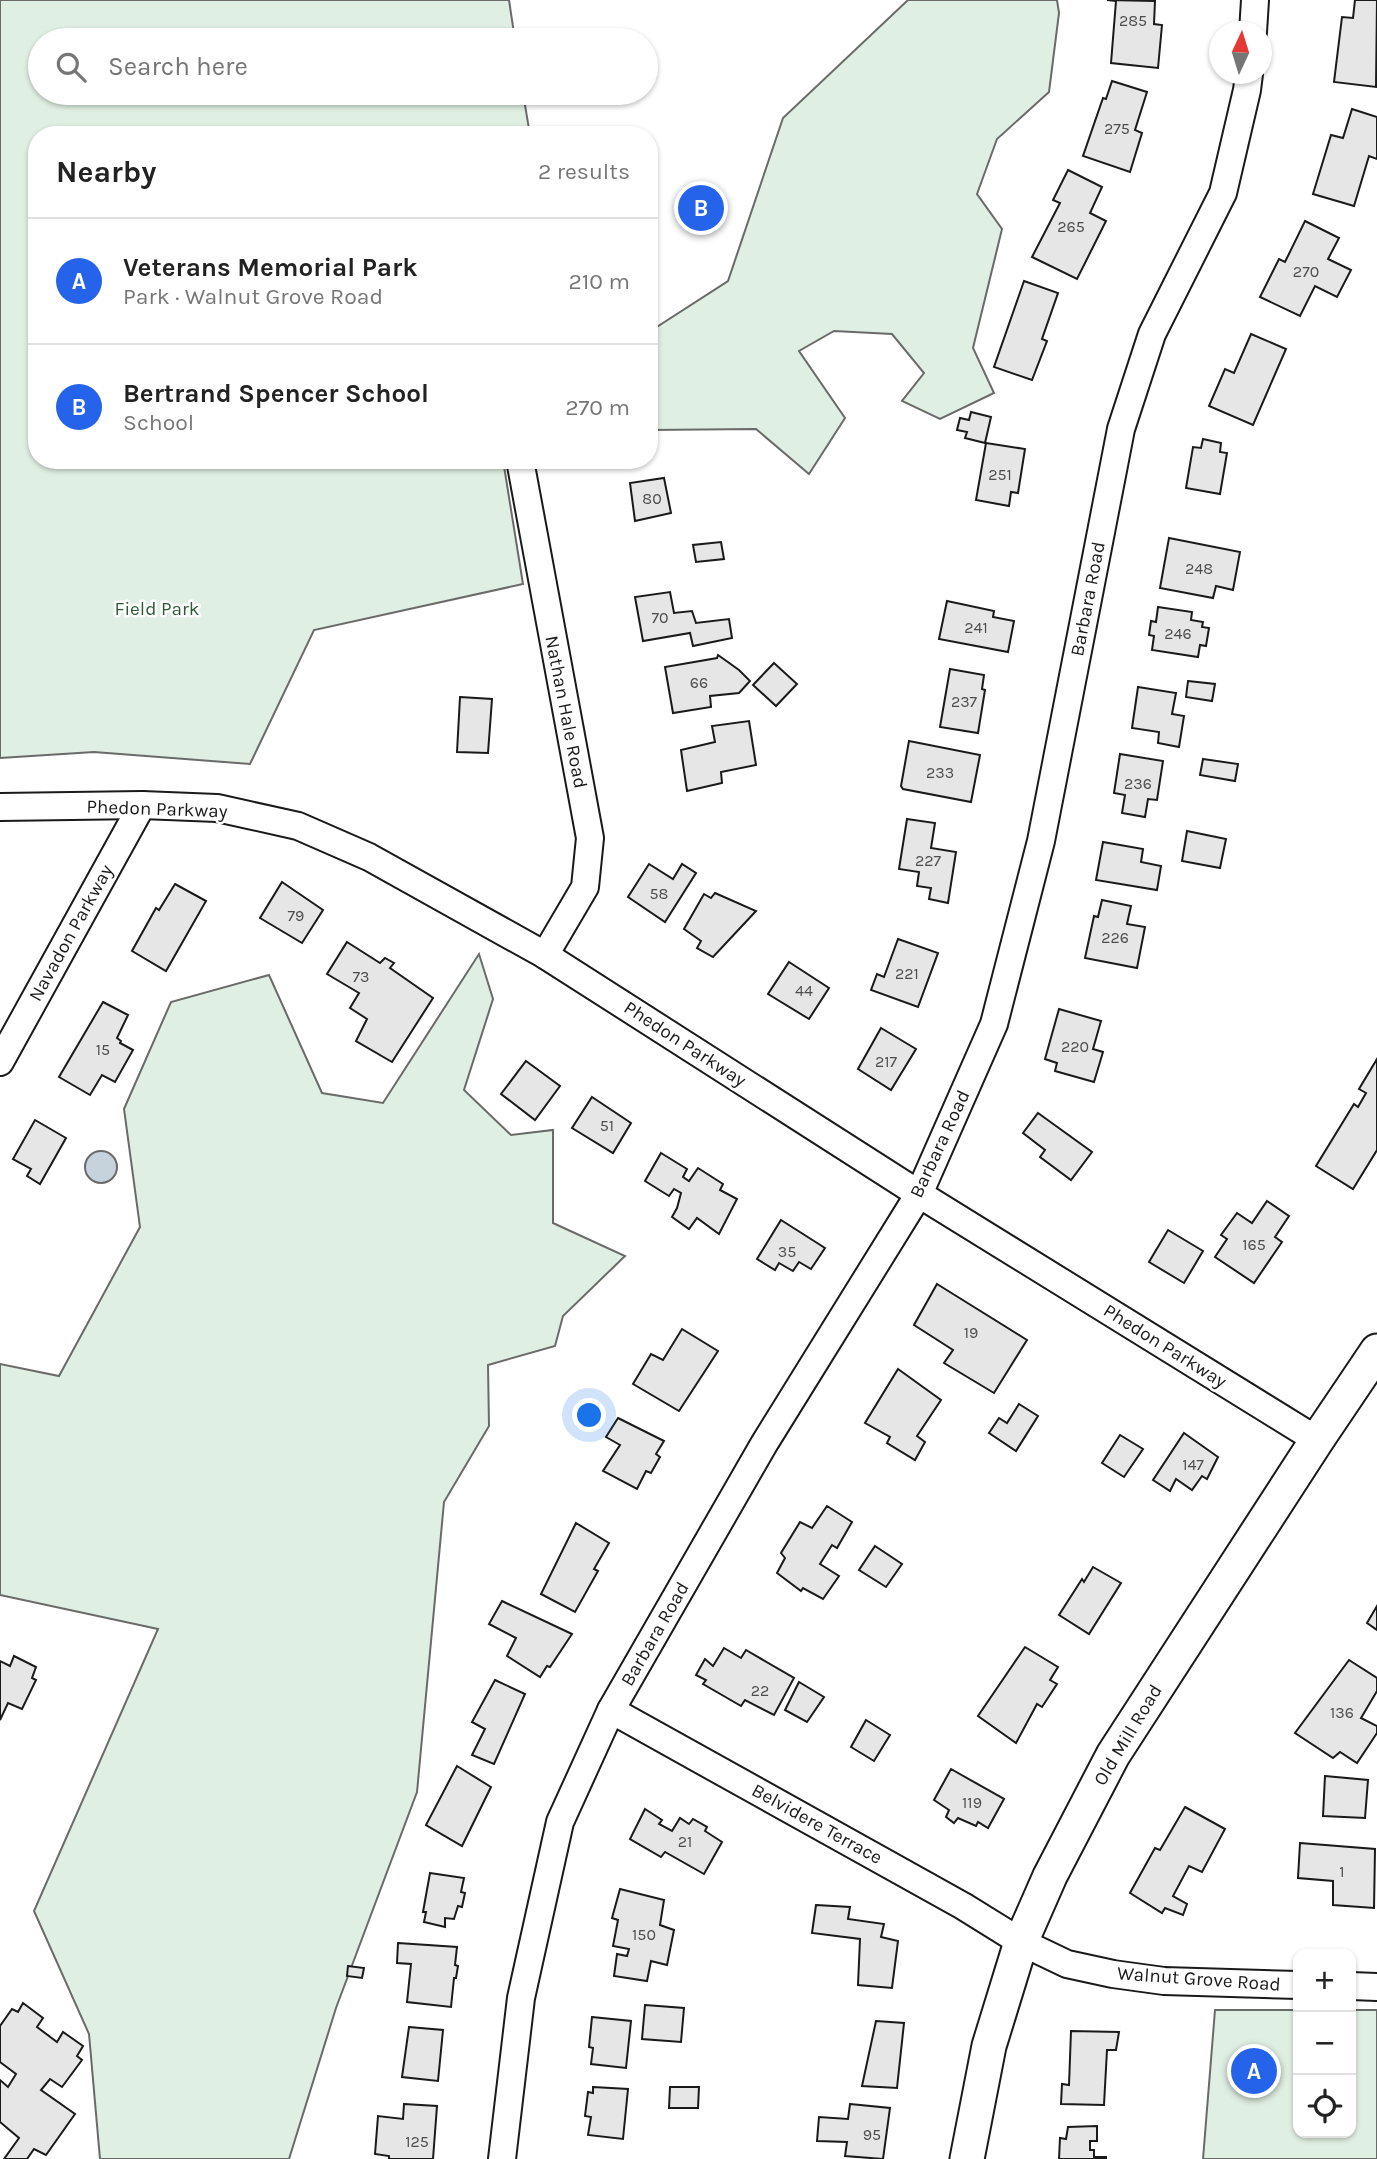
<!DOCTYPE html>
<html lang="en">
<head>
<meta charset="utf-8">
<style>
	:root { --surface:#fff; --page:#f2f2f2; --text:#222; --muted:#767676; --line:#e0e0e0; --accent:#2563eb }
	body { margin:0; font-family:Karla,sans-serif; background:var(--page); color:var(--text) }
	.controls { position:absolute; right:21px; bottom:21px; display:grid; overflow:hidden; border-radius:14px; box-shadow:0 2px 5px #0004 }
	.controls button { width:63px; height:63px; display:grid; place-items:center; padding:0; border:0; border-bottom:2px solid var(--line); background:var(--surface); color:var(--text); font:35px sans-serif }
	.compass { position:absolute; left:1209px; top:21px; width:63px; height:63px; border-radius:50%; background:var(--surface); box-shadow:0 2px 5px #0004; rotate:4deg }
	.you { position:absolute; left:590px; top:1416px; width:24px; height:24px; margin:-18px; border:5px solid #fff; border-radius:50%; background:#1a73e8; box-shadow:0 0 0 10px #1a73e833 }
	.badge { display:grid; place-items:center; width:46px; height:46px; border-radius:50%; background:var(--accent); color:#fff; font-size:23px; font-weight:700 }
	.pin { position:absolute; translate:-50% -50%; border:4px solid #fff; box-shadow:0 2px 7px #0006 }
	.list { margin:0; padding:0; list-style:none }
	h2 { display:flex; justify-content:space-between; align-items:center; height:91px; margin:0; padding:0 28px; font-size:30px }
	h2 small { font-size:23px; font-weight:400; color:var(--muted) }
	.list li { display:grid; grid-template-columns:46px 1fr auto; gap:21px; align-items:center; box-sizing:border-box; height:126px; padding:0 28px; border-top:2px solid var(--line) }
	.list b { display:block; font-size:26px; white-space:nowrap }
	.list p { margin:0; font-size:23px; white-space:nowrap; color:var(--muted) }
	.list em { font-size:23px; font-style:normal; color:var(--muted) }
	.icon { flex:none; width:38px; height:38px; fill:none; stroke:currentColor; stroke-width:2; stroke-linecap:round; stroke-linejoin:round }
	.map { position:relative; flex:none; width:1377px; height:2159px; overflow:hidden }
	.search { position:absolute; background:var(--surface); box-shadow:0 2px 5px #0004; left:28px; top:28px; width:630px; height:77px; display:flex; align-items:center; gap:18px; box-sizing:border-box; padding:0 24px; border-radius:38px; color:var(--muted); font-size:26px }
	.panel { position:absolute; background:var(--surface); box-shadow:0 2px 5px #0004; left:28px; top:126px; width:630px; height:343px; border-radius:28px }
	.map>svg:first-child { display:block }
</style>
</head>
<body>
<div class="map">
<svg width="1377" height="2159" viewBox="0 0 1377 2159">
	<rect width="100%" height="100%" fill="#fff"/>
	<g fill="#e0efe3" stroke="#6a6a6a" stroke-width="2">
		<polygon points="0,0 509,0 515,40 40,40 40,93 523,93 530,135 37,135 37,460 503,460 523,584 314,630 250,764 94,752 0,758"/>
		<polygon points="908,0 1057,0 1059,13 1049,92 997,139 977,194 1002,229 973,348 994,393 940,419 902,401 924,373 892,334 834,331 799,351 845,418 809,474 756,429 649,430 649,332 728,281 783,118"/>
		<polygon points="479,954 493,999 464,1090 511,1135 553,1130 553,1223 625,1256 563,1316 555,1346 488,1365 489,1426 444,1502 417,1792 336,2008 289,2159 100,2159 89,2034 34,1911 158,1629 0,1595 0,1364 59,1376 140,1227 124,1109 171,1002 269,975 322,1093 383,1103"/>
		<polygon points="1215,2010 1298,2010 1298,2133 1351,2133 1351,2010 1377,2010 1377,2159 1203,2159"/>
	</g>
	<circle fill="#c6d2dc" stroke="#6a6a6a" stroke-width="2" cx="101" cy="1167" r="16"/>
	<g fill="#e6e6e6" stroke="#1a1a1a" stroke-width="2">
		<polygon points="1107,0 1155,1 1154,24 1162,25 1158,68 1111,63 1116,1"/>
		<polygon points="1355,0 1377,0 1376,87 1334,82 1342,17 1353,18"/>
		<polygon points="1112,81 1147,92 1135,130 1142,133 1130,172 1083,156 1103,98 1106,99"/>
		<polygon points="1352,109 1377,117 1377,159 1369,156 1354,206 1313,194 1331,135 1343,138"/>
		<polygon points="1068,170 1102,187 1090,213 1106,221 1077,279 1032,257 1060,203 1053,200"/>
		<polygon points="1305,221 1339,238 1328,259 1351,270 1337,297 1315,286 1300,316 1260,297 1279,259 1285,262"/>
		<polygon points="1024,281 1058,293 1042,339 1047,341 1032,380 994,367"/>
		<polygon points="1251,334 1286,349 1253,425 1209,406 1225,369 1234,373"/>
		<polygon points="971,412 991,417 985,443 965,438 967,432 957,430 960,418 969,420"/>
		<polygon points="1203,439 1221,443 1220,452 1227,453 1220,494 1186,488 1193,447 1201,448"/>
		<polygon points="986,443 1025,449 1018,493 1011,492 1009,506 976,500"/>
		<polygon points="664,478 671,513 635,521 630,483"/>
		<polygon points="1169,538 1240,552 1233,590 1216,586 1213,598 1160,588"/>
		<polygon points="721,542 724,559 696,562 693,545"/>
		<polygon points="670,592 674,613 692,611 696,623 729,619 732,638 693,646 690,633 643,641 635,597"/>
		<polygon points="947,601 994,611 993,617 1014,621 1008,652 939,639"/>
		<polygon points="1158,607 1192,612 1191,620 1203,622 1202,627 1209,628 1206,646 1200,645 1198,657 1152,650 1154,636 1149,635 1151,621 1156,622"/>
		<polygon points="718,655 739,670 750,681 739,693 710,696 711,707 673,713 665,667 717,658"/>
		<polygon points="774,663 797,684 776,706 753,685"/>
		<polygon points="950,669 984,675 982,689 985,690 978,733 940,727"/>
		<polygon points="1188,681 1215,684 1212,701 1186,697"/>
		<polygon points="1138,687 1176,693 1172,714 1184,716 1179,747 1158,743 1159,732 1132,728"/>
		<polygon points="460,697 492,699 488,753 457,752"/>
		<polygon points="749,721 756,765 721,772 722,783 687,791 681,750 715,742 712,726"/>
		<polygon points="909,741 980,755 971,802 903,789 901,786"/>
		<polygon points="1120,754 1163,761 1157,800 1148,799 1145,817 1122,813 1125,795 1114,793"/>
		<polygon points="1203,759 1238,764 1235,781 1200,775"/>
		<polygon points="907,819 935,823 931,848 956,852 948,903 929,899 931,888 917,886 919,872 899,869"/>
		<polygon points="1187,831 1226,839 1220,868 1182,861"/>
		<polygon points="1103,842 1143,849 1141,862 1161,866 1157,890 1096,880"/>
		<polygon points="649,864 673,879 682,864 696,873 665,922 628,897"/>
		<polygon points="282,882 323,910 302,943 260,918"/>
		<polygon points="175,884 206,901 166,971 132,951 156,908 159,910"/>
		<polygon points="715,893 756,911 713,957 697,948 701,941 684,929 704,894 711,898"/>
		<polygon points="1102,900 1131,906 1127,924 1145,927 1137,968 1085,958 1094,916 1098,917"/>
		<polygon points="898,939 938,953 918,1007 871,990 877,974 884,977"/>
		<polygon points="347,942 380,963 385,958 394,963 390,968 433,998 392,1062 356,1041 367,1019 350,1008 359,993 327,974"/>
		<polygon points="789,962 829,988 809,1019 768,994"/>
		<polygon points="103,1002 128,1015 117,1038 121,1041 120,1043 133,1050 115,1082 102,1075 90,1095 59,1077"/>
		<polygon points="1059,1009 1101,1021 1093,1049 1103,1052 1094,1082 1055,1071 1057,1063 1045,1059"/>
		<polygon points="881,1028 916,1049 891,1090 858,1069"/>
		<polygon points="1377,1059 1377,1150 1353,1189 1316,1166 1354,1104 1358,1107 1366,1093 1359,1089"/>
		<polygon points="526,1061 560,1086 535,1120 501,1094"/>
		<polygon points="592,1097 631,1123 613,1153 572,1128"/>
		<polygon points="1038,1113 1092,1152 1071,1180 1040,1157 1045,1150 1023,1133"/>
		<polygon points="35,1120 66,1138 40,1184 27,1176 31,1169 13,1159"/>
		<polygon points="661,1153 687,1169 683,1177 689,1181 698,1168 723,1184 720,1190 737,1199 719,1234 697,1218 689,1229 672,1217 677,1208 681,1193 674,1189 669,1196 645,1181"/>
		<polygon points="1267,1201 1289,1216 1275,1237 1282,1242 1254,1283 1215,1257 1227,1239 1221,1235 1237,1213 1252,1223"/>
		<polygon points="781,1220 825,1248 811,1269 799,1262 793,1271 779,1263 775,1270 757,1259"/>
		<polygon points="1168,1230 1203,1251 1184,1283 1149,1262"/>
		<polygon points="937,1284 1027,1340 994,1393 944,1363 953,1350 914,1325"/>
		<polygon points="682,1329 718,1351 679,1411 633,1384 651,1354 663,1360"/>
		<polygon points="898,1369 941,1400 917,1436 925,1442 915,1460 887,1443 890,1437 865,1423"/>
		<polygon points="1019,1404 1038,1416 1016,1451 989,1433 999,1418 1007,1423"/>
		<polygon points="618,1418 664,1441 656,1454 660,1457 651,1473 646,1471 637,1489 603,1471 620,1445 606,1437"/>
		<polygon points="1184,1433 1218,1457 1207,1479 1202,1476 1192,1490 1176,1479 1170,1491 1153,1480"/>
		<polygon points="1120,1435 1143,1449 1124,1477 1102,1463"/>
		<polygon points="827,1506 852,1522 837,1548 832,1545 820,1564 839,1576 823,1599 803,1588 801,1591 777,1573 785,1558 781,1553 800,1522 812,1528"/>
		<polygon points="576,1523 609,1543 594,1569 598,1571 575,1612 541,1594"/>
		<polygon points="875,1546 902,1564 886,1587 859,1570"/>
		<polygon points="1093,1567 1121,1583 1089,1634 1059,1615 1082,1579 1084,1582"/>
		<polygon points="502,1601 572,1634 550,1667 547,1666 540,1677 507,1656 516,1638 489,1624"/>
		<polygon points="1377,1606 1377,1630 1367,1623"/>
		<polygon points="1025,1647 1058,1667 1050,1680 1057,1684 1042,1707 1037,1704 1016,1743 978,1716"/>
		<polygon points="724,1648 741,1658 746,1650 794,1678 774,1715 745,1700 741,1706 703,1684 706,1680 696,1675 705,1659 713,1666"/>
		<polygon points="14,1656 36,1667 32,1678 36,1680 22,1709 8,1703 0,1720 0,1661 10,1666"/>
		<polygon points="1349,1660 1377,1678 1377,1691 1361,1718 1377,1726 1377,1733 1357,1763 1340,1752 1333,1758 1295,1733"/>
		<polygon points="495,1680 525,1694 494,1764 472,1755 485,1729 472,1722"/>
		<polygon points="799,1682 824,1697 807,1722 785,1710"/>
		<polygon points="866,1720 890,1735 874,1761 851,1747"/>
		<polygon points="457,1766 491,1787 462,1846 426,1825"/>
		<polygon points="951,1769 1004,1799 988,1828 978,1822 976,1826 958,1818 954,1823 946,1817 949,1810 934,1800"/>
		<polygon points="1325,1776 1368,1780 1365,1818 1323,1816"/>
		<polygon points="1185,1807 1225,1829 1202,1872 1189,1866 1173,1896 1187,1904 1183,1915 1165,1908 1162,1913 1130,1893 1155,1848 1160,1850"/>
		<polygon points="645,1809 662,1820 659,1824 672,1831 680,1818 689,1824 693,1819 707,1827 705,1831 722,1842 704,1874 665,1852 661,1857 630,1839"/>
		<polygon points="1300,1843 1375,1849 1374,1908 1333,1905 1333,1881 1298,1878"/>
		<polygon points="430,1873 464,1878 461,1892 465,1893 462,1907 458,1906 454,1919 445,1918 445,1927 424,1922 426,1912 423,1912"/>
		<polygon points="620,1889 664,1900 660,1925 674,1930 667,1965 651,1961 647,1981 614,1976 617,1954 627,1956 629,1949 613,1946 618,1920 612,1918"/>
		<polygon points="816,1905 850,1907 848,1919 884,1924 881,1937 898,1941 892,1988 858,1985 860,1939 812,1933"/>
		<polygon points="398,1943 457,1947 455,1965 458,1966 456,1978 454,1978 451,2007 407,2002 411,1964 397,1963"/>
		<polygon points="348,1966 364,1968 362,1978 347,1976"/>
		<polygon points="23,2003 43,2018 37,2027 57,2042 63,2032 83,2046 77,2056 82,2060 62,2087 50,2079 41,2090 75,2114 46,2155 34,2149 27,2159 4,2159 19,2138 0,2122 0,2080 8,2087 16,2074 0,2062 0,2026 12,2009 18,2012"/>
		<polygon points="645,2005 684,2008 681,2042 642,2039"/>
		<polygon points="592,2017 631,2021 626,2068 591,2064 593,2048 589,2047"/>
		<polygon points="876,2021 904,2023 897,2088 862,2086"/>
		<polygon points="409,2027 443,2030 438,2081 402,2077"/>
		<polygon points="1071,2031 1119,2032 1116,2050 1107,2050 1104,2105 1061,2104 1062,2084 1069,2085"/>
		<polygon points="593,2087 628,2089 623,2139 588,2135 591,2117 585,2116 588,2092 593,2093"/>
		<polygon points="670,2087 699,2087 698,2108 669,2108"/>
		<polygon points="404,2104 437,2106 433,2159 389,2159 389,2156 375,2154 378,2116 403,2119"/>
		<polygon points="850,2104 890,2108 883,2159 845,2156 847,2142 817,2141 819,2117 848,2119"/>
		<polygon points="1097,2126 1097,2141 1090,2141 1090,2150 1094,2150 1094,2157 1106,2157 1106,2159 1059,2159 1060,2138 1066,2139 1068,2127"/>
	</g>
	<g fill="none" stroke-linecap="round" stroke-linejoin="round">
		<g stroke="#1a1a1a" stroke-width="30">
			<g id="minor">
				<polyline points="1253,32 1255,0"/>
				<polyline points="520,460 590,838 585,887 545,955"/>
				<polyline points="0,807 142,805 217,808 298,826 369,857 545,955 919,1194 1317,1440"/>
				<polyline points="0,1062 142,805"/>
				<polyline points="611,1710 963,1906 1021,1942 1067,1964 1113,1974 1164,1981 1298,1985"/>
				<polyline points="1351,1986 1377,1987"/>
				<polyline points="502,2159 521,1998 560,1822 611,1710 764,1444 919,1194 994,1024 1041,841 1121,429 1152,334 1223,193 1247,90 1249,74"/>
			</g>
		</g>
		<g stroke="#1a1a1a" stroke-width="37">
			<polyline id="tertiary" points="967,2159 989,2046 1021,1942 1050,1876 1113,1755 1317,1440 1377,1351"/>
		</g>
		<use href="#minor" stroke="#fff" stroke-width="26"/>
		<use href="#tertiary" stroke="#fff" stroke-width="33"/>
	</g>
	<g text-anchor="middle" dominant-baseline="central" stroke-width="5" stroke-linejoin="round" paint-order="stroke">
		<g font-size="16" fill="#4d4d4d">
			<text x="1133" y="20">285</text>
			<text x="1117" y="128">275</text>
			<text x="1071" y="226">265</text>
			<text x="1306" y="271">270</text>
			<text x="1000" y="474">251</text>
			<text x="652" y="498">80</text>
			<text x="1199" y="568">248</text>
			<text x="660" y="617">70</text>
			<text x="976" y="627">241</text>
			<text x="1178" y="633">246</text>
			<text x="699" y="682">66</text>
			<text x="964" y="701">237</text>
			<text x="940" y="772">233</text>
			<text x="1138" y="783">236</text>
			<text x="928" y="860">227</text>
			<text x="659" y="893">58</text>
			<text x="296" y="915">79</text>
			<text x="1115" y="937">226</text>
			<text x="907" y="973">221</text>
			<text x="361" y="976">73</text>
			<text x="804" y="990">44</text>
			<text x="1075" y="1046">220</text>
			<text x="103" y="1049">15</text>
			<text x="886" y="1061">217</text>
			<text x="607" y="1125">51</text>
			<text x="1254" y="1244">165</text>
			<text x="787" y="1251">35</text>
			<text x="971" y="1332">19</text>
			<text x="1193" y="1464">147</text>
			<text x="760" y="1690">22</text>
			<text x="1342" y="1712">136</text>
			<text x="972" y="1802">119</text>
			<text x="685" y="1841">21</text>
			<text x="1342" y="1871">1</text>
			<text x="644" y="1934">150</text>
			<text x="872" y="2134">95</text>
			<text x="417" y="2141">125</text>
		</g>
		<g font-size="19" fill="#1a1a1a" stroke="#fff">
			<text transform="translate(1088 599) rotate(-79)">Barbara Road</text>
			<text transform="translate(566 712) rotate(79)">Nathan Hale Road</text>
			<text transform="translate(157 809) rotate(2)">Phedon Parkway</text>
			<text transform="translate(71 933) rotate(-61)">Navadon Parkway</text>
			<text transform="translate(685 1044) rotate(33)">Phedon Parkway</text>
			<text transform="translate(940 1144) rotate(-65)">Barbara Road</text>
			<text transform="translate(1165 1346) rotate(32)">Phedon Parkway</text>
			<text transform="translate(655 1634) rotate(-60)">Barbara Road</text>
			<text transform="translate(1128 1735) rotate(-59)">Old Mill Road</text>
			<text transform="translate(817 1824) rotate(29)">Belvidere Terrace</text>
			<text transform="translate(1199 1979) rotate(4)">Walnut Grove Road</text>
		</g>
		<g font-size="19" fill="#2b5a34" stroke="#fff">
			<text x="157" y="609">Field Park</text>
		</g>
	</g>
</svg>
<div class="controls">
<button>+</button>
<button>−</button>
<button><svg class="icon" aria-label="locate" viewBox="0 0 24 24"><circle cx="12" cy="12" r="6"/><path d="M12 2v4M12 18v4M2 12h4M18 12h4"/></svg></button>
</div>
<svg class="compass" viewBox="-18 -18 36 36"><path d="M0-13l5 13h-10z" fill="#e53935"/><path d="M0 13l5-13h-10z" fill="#767676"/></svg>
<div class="you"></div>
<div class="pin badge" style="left:1254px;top:2071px">A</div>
<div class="pin badge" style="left:701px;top:208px">B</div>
<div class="search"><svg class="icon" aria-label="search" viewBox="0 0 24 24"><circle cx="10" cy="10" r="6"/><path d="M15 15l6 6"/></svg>Search here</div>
<section class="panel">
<h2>Nearby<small>2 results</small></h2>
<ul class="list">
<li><span class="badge">A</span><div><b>Veterans Memorial Park</b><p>Park · Walnut Grove Road</p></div><em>210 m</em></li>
<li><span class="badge">B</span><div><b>Bertrand Spencer School</b><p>School</p></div><em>270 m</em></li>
</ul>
</section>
</div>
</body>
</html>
